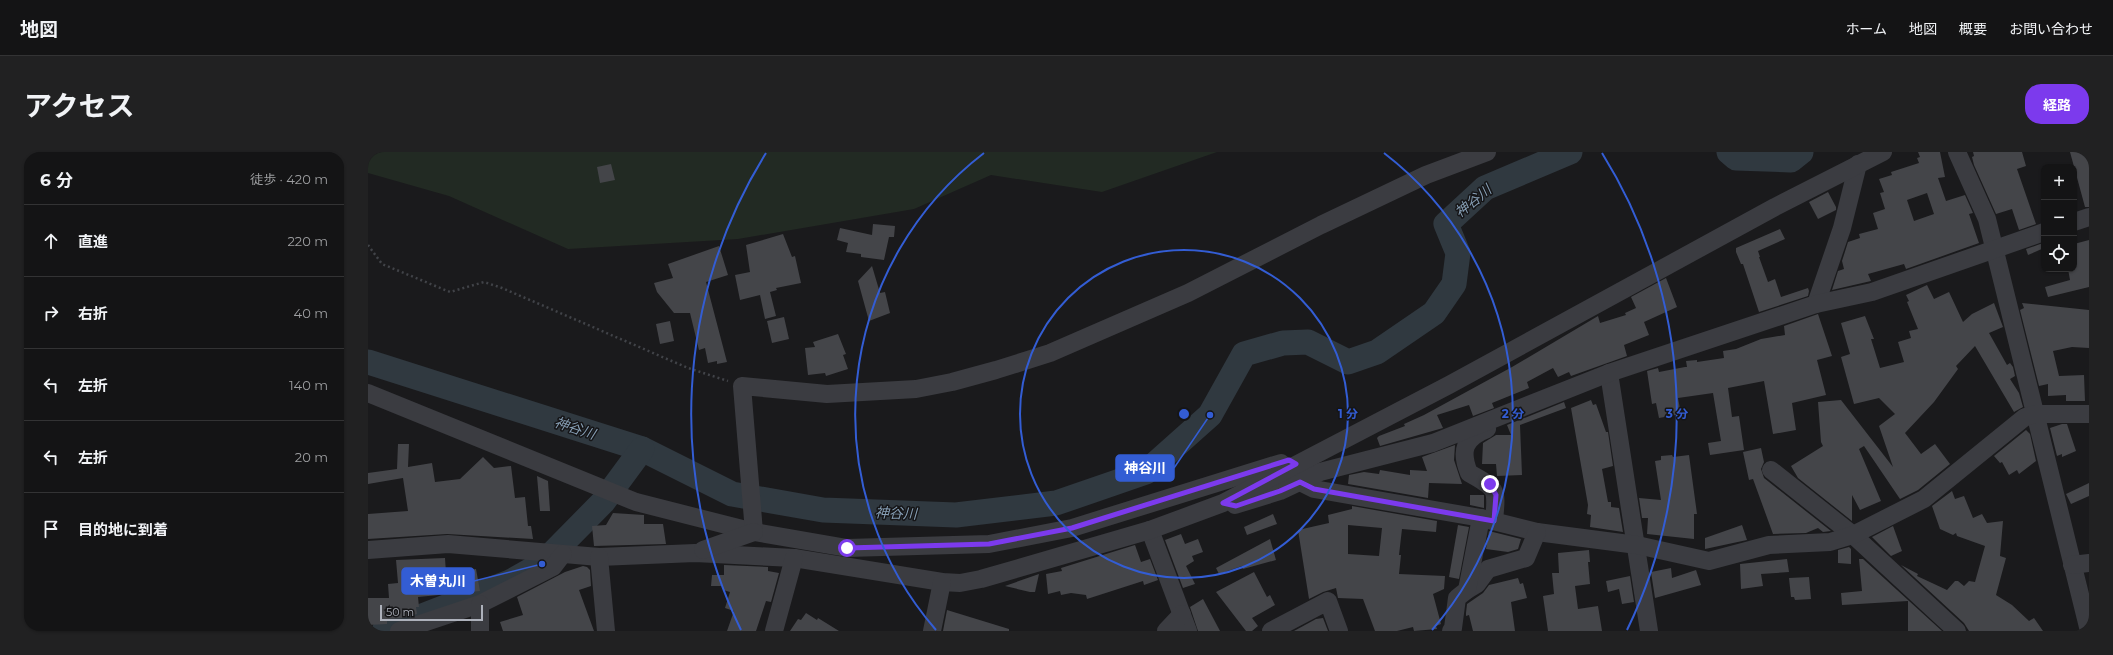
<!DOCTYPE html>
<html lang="ja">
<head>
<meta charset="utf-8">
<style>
	:root { --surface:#141415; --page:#212122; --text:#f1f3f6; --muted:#9d9ea0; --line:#333334; --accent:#7c3aed }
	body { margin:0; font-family:Montserrat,"Noto Sans JP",sans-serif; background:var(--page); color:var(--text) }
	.controls { position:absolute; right:12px; top:12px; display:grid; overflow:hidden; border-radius:8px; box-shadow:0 1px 3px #0004 }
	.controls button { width:36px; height:36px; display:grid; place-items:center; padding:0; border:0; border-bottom:1px solid var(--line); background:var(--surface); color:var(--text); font:20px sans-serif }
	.scale { position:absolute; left:12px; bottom:10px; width:103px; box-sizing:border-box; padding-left:4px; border:2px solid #adb1bb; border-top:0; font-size:11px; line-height:14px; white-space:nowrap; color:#adb1bb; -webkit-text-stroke:3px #151517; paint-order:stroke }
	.stop { position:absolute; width:12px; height:12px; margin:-9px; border:3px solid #7c3aed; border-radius:50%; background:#fff }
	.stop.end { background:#7c3aed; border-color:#fff; box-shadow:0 1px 4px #0008 }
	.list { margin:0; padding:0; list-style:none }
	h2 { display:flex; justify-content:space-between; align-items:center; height:52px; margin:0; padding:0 16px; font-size:17px }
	h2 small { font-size:13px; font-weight:400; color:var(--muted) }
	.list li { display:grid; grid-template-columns:26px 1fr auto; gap:12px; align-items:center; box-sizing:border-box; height:72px; padding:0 16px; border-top:1px solid var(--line) }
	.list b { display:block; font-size:15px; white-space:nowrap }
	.list em { font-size:13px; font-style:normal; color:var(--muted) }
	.icon { flex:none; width:22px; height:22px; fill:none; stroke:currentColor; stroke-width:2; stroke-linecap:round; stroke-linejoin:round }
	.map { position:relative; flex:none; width:1721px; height:479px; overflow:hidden; border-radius:16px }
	header { display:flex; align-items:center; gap:24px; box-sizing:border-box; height:56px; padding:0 20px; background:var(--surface); border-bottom:1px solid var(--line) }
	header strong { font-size:19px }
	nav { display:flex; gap:22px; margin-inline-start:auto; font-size:14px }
	.intro { display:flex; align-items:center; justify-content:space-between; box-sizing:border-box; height:96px; padding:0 24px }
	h1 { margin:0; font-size:28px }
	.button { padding:10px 18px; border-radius:16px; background:var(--accent); color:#fff; font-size:14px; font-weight:700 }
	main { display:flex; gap:24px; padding:0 24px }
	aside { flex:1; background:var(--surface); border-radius:16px; box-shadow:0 1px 3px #0004 }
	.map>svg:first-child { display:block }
</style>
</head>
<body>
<header>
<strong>地図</strong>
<nav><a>ホーム</a><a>地図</a><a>概要</a><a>お問い合わせ</a></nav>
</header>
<div class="intro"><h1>アクセス</h1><a class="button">経路</a></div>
<main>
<aside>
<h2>6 分<small>徒歩 · 420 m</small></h2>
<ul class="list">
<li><svg class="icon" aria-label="ahead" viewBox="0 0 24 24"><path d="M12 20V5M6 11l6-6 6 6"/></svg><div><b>直進</b></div><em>220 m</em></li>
<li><svg class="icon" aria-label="right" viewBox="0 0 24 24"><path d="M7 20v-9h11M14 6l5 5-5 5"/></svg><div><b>右折</b></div><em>40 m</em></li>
<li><svg class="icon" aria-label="left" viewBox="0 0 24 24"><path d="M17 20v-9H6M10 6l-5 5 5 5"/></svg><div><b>左折</b></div><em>140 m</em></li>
<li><svg class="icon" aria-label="left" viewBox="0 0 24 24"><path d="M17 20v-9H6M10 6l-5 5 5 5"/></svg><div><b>左折</b></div><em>20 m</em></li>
<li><svg class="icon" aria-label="arrive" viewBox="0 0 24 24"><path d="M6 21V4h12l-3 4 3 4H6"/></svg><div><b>目的地に到着</b></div></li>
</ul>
</aside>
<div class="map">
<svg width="1721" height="479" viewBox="0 0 1721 479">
	<rect width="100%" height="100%" fill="#1a1a1c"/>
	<polygon fill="#222a23" points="0,0 849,0 734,40 623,23 546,57 370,87 200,97 81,44 0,21"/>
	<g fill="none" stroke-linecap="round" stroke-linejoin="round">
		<g stroke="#303940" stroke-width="25">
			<polyline points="1361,0 1368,6 1423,8 1433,0"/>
			<polyline points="0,210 274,297 364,342 455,358 588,363 688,351 778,320 842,263 876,202 915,191 940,190 980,210 1009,200 1066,161 1086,132 1090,101 1078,72 1117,36 1202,0"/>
			<polyline points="16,479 142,430 174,412 235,350 274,297"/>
		</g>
	</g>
	<g fill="#444549" fill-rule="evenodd">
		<path d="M1550,0H1572L1577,25L1570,26L1578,49L1597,43L1605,61L1601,62L1611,91L1538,117L1536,112L1500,122L1503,129L1464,138L1470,119L1476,117L1474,109L1480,90L1492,86L1491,82L1510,77L1505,61L1517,57L1512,41L1516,40L1511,27L1524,23L1523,20L1551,11L1549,6L1552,5ZM1559,41L1566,62L1546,69L1539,48Z"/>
		<polygon points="1605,0 1654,0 1658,14 1649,17 1668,72 1651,78 1644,57 1628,62 1606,13 1604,5 1606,4"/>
		<polygon points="1702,0 1721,0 1721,55 1717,55"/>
		<polygon points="243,12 247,28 232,31 229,15"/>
		<polygon points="1460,40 1468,55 1468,58 1450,67 1441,50"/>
		<polygon points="505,72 527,74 526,85 521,85 516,108 493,105 493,102 478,100 480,91 469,88 472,76 504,83"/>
		<polygon points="1412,77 1417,87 1390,99 1392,105 1391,105 1400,130 1407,127 1413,145 1440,136 1441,139 1440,144 1391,160 1375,112 1373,112 1368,100 1368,96"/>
		<polygon points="415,82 424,105 427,104 433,131 408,136 409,138 402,140 408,164 397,167 392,143 372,148 367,123 382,120 378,93"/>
		<polygon points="1721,88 1721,135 1680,145 1677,135 1702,128 1700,117 1706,117 1706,92"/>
		<polygon points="1675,91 1676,96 1660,103 1658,97"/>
		<polygon points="351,94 360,123 338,130 359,210 349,212 349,209 340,211 337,196 331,198 322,161 306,161 289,140 286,131 305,126 300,112"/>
		<polygon points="504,114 512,141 517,140 522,161 501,169 490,129"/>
		<polygon points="1298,126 1309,155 1276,170 1281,183 1256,193 1259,204 1203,224 1201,220 1190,225 1185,216 1159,230 1161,236 1124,251 1126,256 1105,264 1101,253 1069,263 1075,276 1012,294 1009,286 1011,284 1037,274 1036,272 1056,263 1144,215 1230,164 1232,171 1258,163 1257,161 1268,156 1263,145"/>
		<polygon points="1559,133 1566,147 1581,140 1595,170 1604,162 1626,151 1635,175 1621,181 1639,213 1642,211 1645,215 1647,224 1642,227 1651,241 1655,255 1646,260 1607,194 1588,214 1590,217 1566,250 1537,281 1553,302 1567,292 1582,312 1550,338 1532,347 1496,294 1491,297 1513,349 1492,358 1484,343 1484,369 1430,326 1423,314 1455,294 1453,290 1450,250 1473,248 1525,315 1511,274 1527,262 1511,246 1486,252 1473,205 1482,202 1473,171 1497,164 1506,187 1503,187 1512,216 1536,210 1530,190 1543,186 1541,179 1550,177 1539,150 1541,149 1538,143"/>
		<polygon points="1654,151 1721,158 1721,196 1704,195 1685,199 1691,224 1716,223 1717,249 1698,249 1698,243 1680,244 1680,232 1671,234 1652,158 1656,156"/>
		<polygon points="1450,162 1464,204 1449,208 1458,243 1424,251 1428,278 1405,282 1396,229 1360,236 1364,265 1371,264 1376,298 1342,303 1340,291 1353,289 1345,241 1310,246 1313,262 1291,266 1288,251 1284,252 1279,219 1290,216 1291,220 1317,215 1319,215 1318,209 1329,208 1329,210 1356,206 1355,199 1368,197 1393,187 1417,183 1416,174"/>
		<polygon points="416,165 421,187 404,191 399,169"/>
		<polygon points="302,169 306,189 292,192 288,172"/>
		<polygon points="470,182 478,202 475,203 480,217 458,224 457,221 440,223 437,196 447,195 445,190"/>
		<polygon points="1223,248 1225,253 1228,252 1238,280 1240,280 1245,314 1234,317 1240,350 1243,350 1243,355 1251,356 1255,380 1222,375 1223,363 1219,362 1220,353 1203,256"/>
		<polygon points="1196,250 1198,256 1152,273 1154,323 1129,324 1128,312 1114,312 1115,291 1128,283 1143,283 1139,273"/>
		<polygon points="1694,272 1699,272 1708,299 1694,305 1694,302 1689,304 1682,276"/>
		<polygon points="1658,278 1662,282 1668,309 1651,322 1649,318 1641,323 1634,310 1632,311 1626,304"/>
		<polygon points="30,292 41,292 40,315 64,311 67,330 92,327 115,305 126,316 143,314 147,346 157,345 160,374 163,374 165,387 79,382 0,387 0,362 40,359 35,326 0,332 0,321 29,317"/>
		<polygon points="1087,293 1086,308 1094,332 1061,331 1060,346 980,332 981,323 996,320 1011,322 1012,318 1042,323 1042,318 1059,319 1054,305"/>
		<polygon points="1393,296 1396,310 1393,317 1396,326 1463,379 1455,380 1450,376 1438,381 1405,382 1385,327 1381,328 1375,300"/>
		<polygon points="1304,303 1305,305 1321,303 1329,362 1326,362 1326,387 1279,382 1280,366 1274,366 1271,346 1293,348 1287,309 1293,308 1293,304"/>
		<polygon points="169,324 180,329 182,359 172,359"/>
		<polygon points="1721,331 1721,344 1703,352 1698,342"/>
		<polygon points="1584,339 1587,347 1596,344 1605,366 1614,362 1619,371 1635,369 1632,404 1638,406 1628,443 1644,453 1661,469 1666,466 1675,479 1601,479 1596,471 1533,413 1550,422 1549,424 1579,438 1587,429 1590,429 1596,434 1601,429 1607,430 1617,394 1589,384 1588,381 1585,383 1572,377 1564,354"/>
		<polygon points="1102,343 1116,343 1116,356 1102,353"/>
		<path d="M984,354L1069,369L1068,380L1034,377L1031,403H1033L1031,422L1077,424L1076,437L1065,442L1073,472L1068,474L1069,477L1046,479L1045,475L1029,479H1007L995,447L970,446L968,436L955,440L941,447L930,378L961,371L960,363L984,357ZM980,373L1014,376L1011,404L980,402Z"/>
		<polygon points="245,361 276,363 276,372 295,372 298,392 226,394 224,374 238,373"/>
		<polygon points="905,362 909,372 879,383 876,375"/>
		<polygon points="1090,373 1101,375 1091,427 1081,425"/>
		<polygon points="1374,373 1379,388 1337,397 1337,386"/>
		<polygon points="1525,374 1534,399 1523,404 1504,385"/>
		<polygon points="1121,379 1153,387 1150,397 1140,400 1118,397"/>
		<polygon points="813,382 817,392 830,387 835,400 824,404 826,409 818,414 827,432 815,436 797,388"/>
		<polygon points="902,387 908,408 875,417 874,414 851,422 848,416"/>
		<polygon points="767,393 773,410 782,407 790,428 776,433 775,429 719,447 718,443 703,441 693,443 692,439 680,442 678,422 694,419 693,416"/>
		<polygon points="1481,395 1483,397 1483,412 1470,411 1470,398"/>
		<polygon points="1221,398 1222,410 1220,410 1222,432 1207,434 1210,457 1230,454 1234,479 1180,479 1175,444 1186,442 1184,421 1191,421 1190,401"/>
		<polygon points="77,406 78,421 108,417 112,439 50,445 51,455 48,455 49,462 36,466 19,467 19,472 0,473 0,446 21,446 20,432 30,431 28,408"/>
		<polygon points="1419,407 1421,420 1393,422 1395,434 1373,437 1372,412"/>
		<polygon points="1491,407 1495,407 1574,479 1540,479 1540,449 1474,453 1473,441 1494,439"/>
		<polygon points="356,413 400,415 400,419 411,421 403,450 398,449 388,479 359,479 366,459 357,456 362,440 355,438 355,434 343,434 344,423 356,423"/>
		<polygon points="215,414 219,415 222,418 223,434 211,438 226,479 135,479 132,470 155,463 149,445 197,420"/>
		<polygon points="1303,416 1304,426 1328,418 1333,433 1287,446 1283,420"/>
		<polygon points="886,420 899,445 902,443 907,453 884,466 890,474 884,479 878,479 848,440"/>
		<polygon points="671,422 667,440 662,440 637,434"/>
		<polygon points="1262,424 1266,450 1254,452 1251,437 1240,440 1238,429"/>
		<polygon points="1441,425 1443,447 1427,448 1426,445 1423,445 1421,426"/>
		<polygon points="1150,426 1152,432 1155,431 1159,446 1143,450 1147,479 1105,479 1101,463 1098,464 1098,461 1099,452 1115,441 1121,433"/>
		<polygon points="835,447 852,479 830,479 822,455"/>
		<polygon points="579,458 641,477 641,479 575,479"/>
		<polygon points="438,461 449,468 450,466 471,479 422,479 430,467 433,468"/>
		<polygon points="955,466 960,479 926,479 948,467"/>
	</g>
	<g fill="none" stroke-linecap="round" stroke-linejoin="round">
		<polyline stroke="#414348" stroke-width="2.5" stroke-dasharray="2 3" stroke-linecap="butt" points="0,93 14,112 82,140 116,130 134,136 320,216 360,229"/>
		<g stroke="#3b3c41" stroke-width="18">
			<polyline points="1589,0 1619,67 1721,479"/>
			<polyline points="1706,70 1721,65"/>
			<polyline points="1448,152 1474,76 1490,12"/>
			<polyline points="1241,221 1281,479"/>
			<polyline points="0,241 268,350 386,380 479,396 621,392 704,376 913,311"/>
			<path d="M1119,277C1096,286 1092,299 1101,321C1130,337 1129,337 1126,369"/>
			<polyline points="1403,318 1485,383 1589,479"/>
			<polyline points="932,330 946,337 1113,366 1169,380 1269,393 1341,409 1401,393 1462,390 1485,383 1556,347 1657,265 1667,262 1721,262"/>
			<polyline points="867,353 912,339 952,320 1065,291 1241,221 1448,152 1504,140 1676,80"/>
			<polyline points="782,378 820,479"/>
			<polyline points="386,380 374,234 459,242 548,237 584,230 628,218 682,201 820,141 953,73 1058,23 1119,0"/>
			<polyline points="0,398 80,392 231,405 327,401 426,406 574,430 592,431 613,427 782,378 855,351 1081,233 1407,55 1515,0"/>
			<polyline points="335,398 386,380"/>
			<polyline points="231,405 238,479"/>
			<polyline points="1704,413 1721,411"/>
			<polyline points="1099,438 1109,432 1120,417 1158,406 1169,380"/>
			<polyline points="31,479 112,452 185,415 195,402"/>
			<polyline points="112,479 112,452"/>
			<polyline points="406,479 426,406"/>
			<polyline points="564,479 574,430"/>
			<polyline points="798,479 814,462"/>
			<polyline points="903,479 960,449 971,479"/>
			<polyline points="1083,479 1085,476 1089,446 1099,438 1113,366"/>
		</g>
	</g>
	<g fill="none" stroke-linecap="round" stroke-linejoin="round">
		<polyline stroke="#7c3aed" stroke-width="5" points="479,396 621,392 704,376 921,308 928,312 855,351 868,354 912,339 932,330 946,337 1126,369 1128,343 1122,332"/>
	</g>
	<g fill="none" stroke="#335dd4" stroke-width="2">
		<circle cx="816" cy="262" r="164"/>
		<path d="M568 478A329 329 0 0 1 616 1M1016 1A329 329 0 0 1 1064 478"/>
		<path d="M373 478A493 493 0 0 1 398 1M1234 1A493 493 0 0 1 1259 478"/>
	</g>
	<g text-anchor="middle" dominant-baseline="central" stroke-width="3" stroke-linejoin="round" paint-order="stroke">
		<g font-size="14" font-style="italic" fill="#869eb4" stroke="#151517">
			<text transform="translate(1105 49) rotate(-39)">神谷川</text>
			<text transform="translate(207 276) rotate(18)">神谷川</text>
			<text transform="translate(528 361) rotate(2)">神谷川</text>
		</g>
	</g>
	<circle cx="816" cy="262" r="6" fill="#335dd4" stroke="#151517" stroke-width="2"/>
	<g font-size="12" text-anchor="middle" font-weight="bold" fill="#335dd4" stroke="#151517" stroke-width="3" stroke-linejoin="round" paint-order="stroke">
		<text x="980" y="266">1 分</text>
		<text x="1145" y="266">2 分</text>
		<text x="1309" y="266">3 分</text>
	</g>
	<path fill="none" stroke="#335dd4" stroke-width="1.5" d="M842 263L806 316M174 412L106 429"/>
	<g fill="#335dd4" stroke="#151517" stroke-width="1.5">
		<circle cx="842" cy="263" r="4"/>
		<circle cx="174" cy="412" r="4"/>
	</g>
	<g fill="#335dd4" stroke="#335dd4" stroke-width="1.5">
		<rect x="748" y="303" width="58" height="26" rx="4"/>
		<rect x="34" y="416" width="72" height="26" rx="4"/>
	</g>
	<g font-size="14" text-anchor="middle" font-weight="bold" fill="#fff">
		<text x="777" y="321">神谷川</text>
		<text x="70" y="434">木曽丸川</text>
	</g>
</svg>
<div class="controls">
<button>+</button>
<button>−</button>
<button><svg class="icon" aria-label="locate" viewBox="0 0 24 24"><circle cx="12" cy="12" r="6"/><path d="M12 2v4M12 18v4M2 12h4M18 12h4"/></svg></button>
</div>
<div class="scale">50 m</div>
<div class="stop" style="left:479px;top:396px"></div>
<div class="stop end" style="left:1122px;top:332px"></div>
</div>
</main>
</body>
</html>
